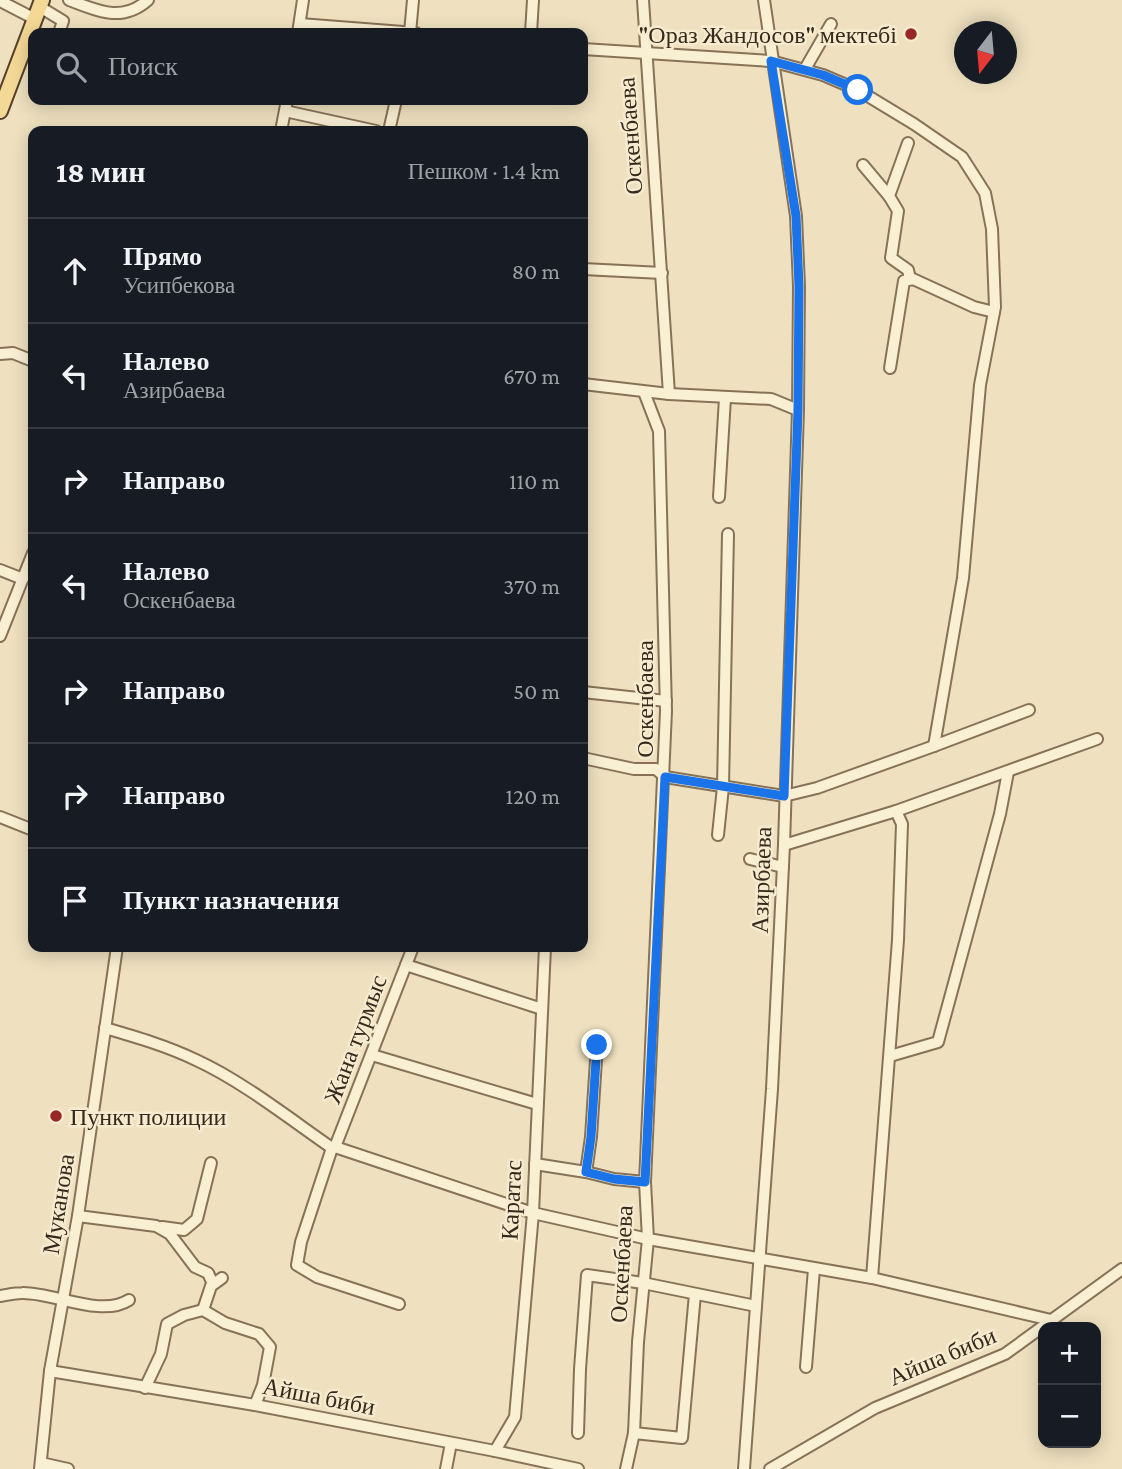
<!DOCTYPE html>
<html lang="ru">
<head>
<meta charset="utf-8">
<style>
	:root { --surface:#171b24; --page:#242831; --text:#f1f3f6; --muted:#9ea1a6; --line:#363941 }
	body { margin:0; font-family:"Crimson Pro",serif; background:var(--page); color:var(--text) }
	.controls { position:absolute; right:21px; bottom:21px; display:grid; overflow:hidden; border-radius:14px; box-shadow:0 4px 18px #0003 }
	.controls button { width:63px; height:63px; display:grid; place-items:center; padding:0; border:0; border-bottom:2px solid var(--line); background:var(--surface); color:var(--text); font:35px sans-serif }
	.compass { position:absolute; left:954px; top:21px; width:63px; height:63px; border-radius:50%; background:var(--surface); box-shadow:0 4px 18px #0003; rotate:196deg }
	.stop { position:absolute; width:21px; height:21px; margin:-16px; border:5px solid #1a73e8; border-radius:50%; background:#fff }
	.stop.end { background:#1a73e8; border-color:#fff; box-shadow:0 2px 7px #0008 }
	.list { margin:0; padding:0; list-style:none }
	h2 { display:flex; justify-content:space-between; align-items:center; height:91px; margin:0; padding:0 28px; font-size:30px }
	h2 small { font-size:23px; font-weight:400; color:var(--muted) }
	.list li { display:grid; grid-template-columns:46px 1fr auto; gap:21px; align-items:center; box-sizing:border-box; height:105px; padding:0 28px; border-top:2px solid var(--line) }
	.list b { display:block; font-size:26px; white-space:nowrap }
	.list p { margin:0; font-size:23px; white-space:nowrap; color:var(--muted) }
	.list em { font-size:23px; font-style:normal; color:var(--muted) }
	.icon { flex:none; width:38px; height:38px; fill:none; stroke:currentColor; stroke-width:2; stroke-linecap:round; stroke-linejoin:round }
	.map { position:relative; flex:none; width:1122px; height:1469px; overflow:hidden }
	.search { position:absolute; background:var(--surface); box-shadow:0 4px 18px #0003; left:28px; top:28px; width:560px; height:77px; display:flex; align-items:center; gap:18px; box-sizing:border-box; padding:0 24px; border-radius:14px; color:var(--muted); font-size:26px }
	.panel { position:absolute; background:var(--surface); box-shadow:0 4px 18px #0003; left:28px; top:126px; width:560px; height:826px; border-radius:14px }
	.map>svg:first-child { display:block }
</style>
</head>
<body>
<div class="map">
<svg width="1122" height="1469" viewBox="0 0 1122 1469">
	<rect width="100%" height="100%" fill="#efe1bf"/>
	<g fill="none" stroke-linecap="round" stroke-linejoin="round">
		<g stroke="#887257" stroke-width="14">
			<g id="minor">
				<path d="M69,0C98,11 122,23 148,0"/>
				<polyline points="643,0 669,394"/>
				<polyline points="0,1 35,19"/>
				<polyline points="40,7 63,21 59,33"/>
				<polyline points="300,24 416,33"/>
				<polyline points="298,33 303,0"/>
				<polyline points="410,33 413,0"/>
				<polyline points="531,33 533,0"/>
				<polyline points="583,49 771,61 823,75 858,90 914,124 962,157 985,193 992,229 995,307 980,385 963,578 934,746"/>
				<polyline points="805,69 831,24"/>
				<polyline points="285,111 376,131"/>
				<polyline points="281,131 287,100"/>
				<polyline points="389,131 396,100"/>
				<polyline points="908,143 889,196 898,211 891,258 908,270 910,279"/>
				<polyline points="863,165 889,196"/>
				<polyline points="583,269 662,273"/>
				<polyline points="0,354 13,353 33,361"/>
				<polyline points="890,368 904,281 913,279 974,307 994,312"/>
				<polyline points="583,384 669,394 771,399 798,410"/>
				<polyline points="719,497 725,398"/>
				<polyline points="0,570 23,579"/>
				<polyline points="0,636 33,553"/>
				<polyline points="583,692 666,701"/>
				<polyline points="583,758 634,769 656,769 665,777 784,796 817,788 934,746 1029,710"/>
				<polyline points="0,817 33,830"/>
				<polyline points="718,835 723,787 728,534"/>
				<polyline points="784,845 896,811 1097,739"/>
				<polyline points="750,859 783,867"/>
				<polyline points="406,965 542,1009"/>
				<path d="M105,1028C136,1037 167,1046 196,1060C242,1081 290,1119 332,1148L335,1147L533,1213L648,1239L872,1278L1051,1320"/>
				<polyline points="372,1055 537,1104"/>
				<polyline points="890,1056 938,1042 1000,814 1008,772"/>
				<polyline points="335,1147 413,947"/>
				<polyline points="332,1148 301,1242 297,1265 317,1277 399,1304"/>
				<polyline points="535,1164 586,1172 591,1137 597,1045"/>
				<polyline points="586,1172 614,1179 645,1182"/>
				<polyline points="78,1216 156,1226 170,1234 195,1267 208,1273 213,1284"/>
				<polyline points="162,1227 184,1230 197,1219 211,1163"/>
				<polyline points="222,1278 211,1286 203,1310 225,1323 259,1334 270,1347 263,1385 255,1405"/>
				<polyline points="872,1278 898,940 902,824 896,811"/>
				<path d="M0,1296C7,1295 15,1293 22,1293C53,1292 101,1318 129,1300"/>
				<polyline points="806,1367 814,1269"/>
				<polyline points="50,1371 255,1405 495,1451 578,1469"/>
				<polyline points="145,1388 161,1354 167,1324 184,1315 203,1310"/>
				<polyline points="578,1433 580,1369 587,1275 643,1283 756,1306"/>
				<polyline points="634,1433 682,1438 695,1294"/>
				<polyline points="495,1451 515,1417 533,1213 545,947"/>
				<polyline points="41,1463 68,1469"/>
				<polyline points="40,1469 50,1371 78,1216 117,947"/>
				<polyline points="446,1469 451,1443"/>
				<polyline points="626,1469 634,1433 638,1342 648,1239 645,1182 666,711 659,431 644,392"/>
				<polyline points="744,1469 772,1089 784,845 798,410 799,286 796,216 764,0"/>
				<polyline points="770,1469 875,1408 1005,1354 1122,1269"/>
			</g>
		</g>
		<g stroke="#55402c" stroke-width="18">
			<polyline id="major" points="0,111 42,0"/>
		</g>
		<use href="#minor" stroke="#f9efd3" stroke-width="10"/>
		<use href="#major" stroke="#f4d895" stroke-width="14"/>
	</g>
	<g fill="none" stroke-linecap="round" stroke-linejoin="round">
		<polyline stroke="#1a73e8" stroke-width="9" points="597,1045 591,1137 586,1172 614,1179 645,1182 665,777 784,796 798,410 799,286 796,216 771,61 823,75 858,90"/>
	</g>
	<g fill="#982726" stroke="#f6ebcf" stroke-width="2.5">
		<circle cx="911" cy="34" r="7"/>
		<circle cx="56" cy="1116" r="7"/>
	</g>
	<g text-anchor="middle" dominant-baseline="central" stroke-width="5" stroke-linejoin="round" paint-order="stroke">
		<g font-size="24" fill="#372a1c" stroke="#f6ebcf" text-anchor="end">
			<text x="897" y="34">"Ораз Жандосов" мектебі</text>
			<text x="70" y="1116" text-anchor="start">Пункт полиции</text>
		</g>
		<g font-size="24" fill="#372a1c" stroke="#f6ebcf">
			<text transform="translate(630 136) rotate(-94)">Оскенбаева</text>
			<text transform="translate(644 699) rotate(-90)">Оскенбаева</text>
			<text transform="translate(761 880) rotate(-88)">Азирбаева</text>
			<text transform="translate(355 1039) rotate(-69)">Жана турмыс</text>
			<text transform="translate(511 1200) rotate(-87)">Каратас</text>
			<text transform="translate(58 1204) rotate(-81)">Муканова</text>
			<text transform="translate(621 1264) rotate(-87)">Оскенбаева</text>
			<text transform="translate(942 1356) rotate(-23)">Айша биби</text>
			<text transform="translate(319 1396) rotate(11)">Айша биби</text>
		</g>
	</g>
</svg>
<div class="controls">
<button>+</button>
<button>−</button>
</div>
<svg class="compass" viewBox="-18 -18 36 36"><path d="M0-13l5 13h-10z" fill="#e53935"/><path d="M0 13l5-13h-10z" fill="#9ea1a6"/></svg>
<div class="stop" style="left:858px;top:90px"></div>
<div class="stop end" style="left:597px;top:1045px"></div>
<div class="search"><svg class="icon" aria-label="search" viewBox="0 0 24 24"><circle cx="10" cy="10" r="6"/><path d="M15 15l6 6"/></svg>Поиск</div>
<section class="panel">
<h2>18 мин<small>Пешком · 1.4 km</small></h2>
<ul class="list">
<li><svg class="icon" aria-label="ahead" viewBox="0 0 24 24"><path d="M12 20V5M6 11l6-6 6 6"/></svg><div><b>Прямо</b><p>Усипбекова</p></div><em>80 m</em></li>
<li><svg class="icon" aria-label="left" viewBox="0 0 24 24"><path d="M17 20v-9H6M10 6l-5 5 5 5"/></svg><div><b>Налево</b><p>Азирбаева</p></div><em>670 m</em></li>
<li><svg class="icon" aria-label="right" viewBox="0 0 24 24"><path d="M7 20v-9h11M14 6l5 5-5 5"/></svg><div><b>Направо</b></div><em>110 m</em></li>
<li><svg class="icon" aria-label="left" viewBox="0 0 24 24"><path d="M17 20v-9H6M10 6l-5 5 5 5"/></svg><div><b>Налево</b><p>Оскенбаева</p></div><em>370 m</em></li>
<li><svg class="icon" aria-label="right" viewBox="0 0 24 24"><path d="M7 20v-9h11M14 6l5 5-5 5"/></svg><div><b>Направо</b></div><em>50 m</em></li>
<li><svg class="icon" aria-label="right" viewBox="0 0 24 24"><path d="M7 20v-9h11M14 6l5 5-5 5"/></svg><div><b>Направо</b></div><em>120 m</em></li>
<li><svg class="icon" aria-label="arrive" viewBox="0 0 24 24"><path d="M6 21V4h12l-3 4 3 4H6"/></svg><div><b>Пункт назначения</b></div></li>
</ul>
</section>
</div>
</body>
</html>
